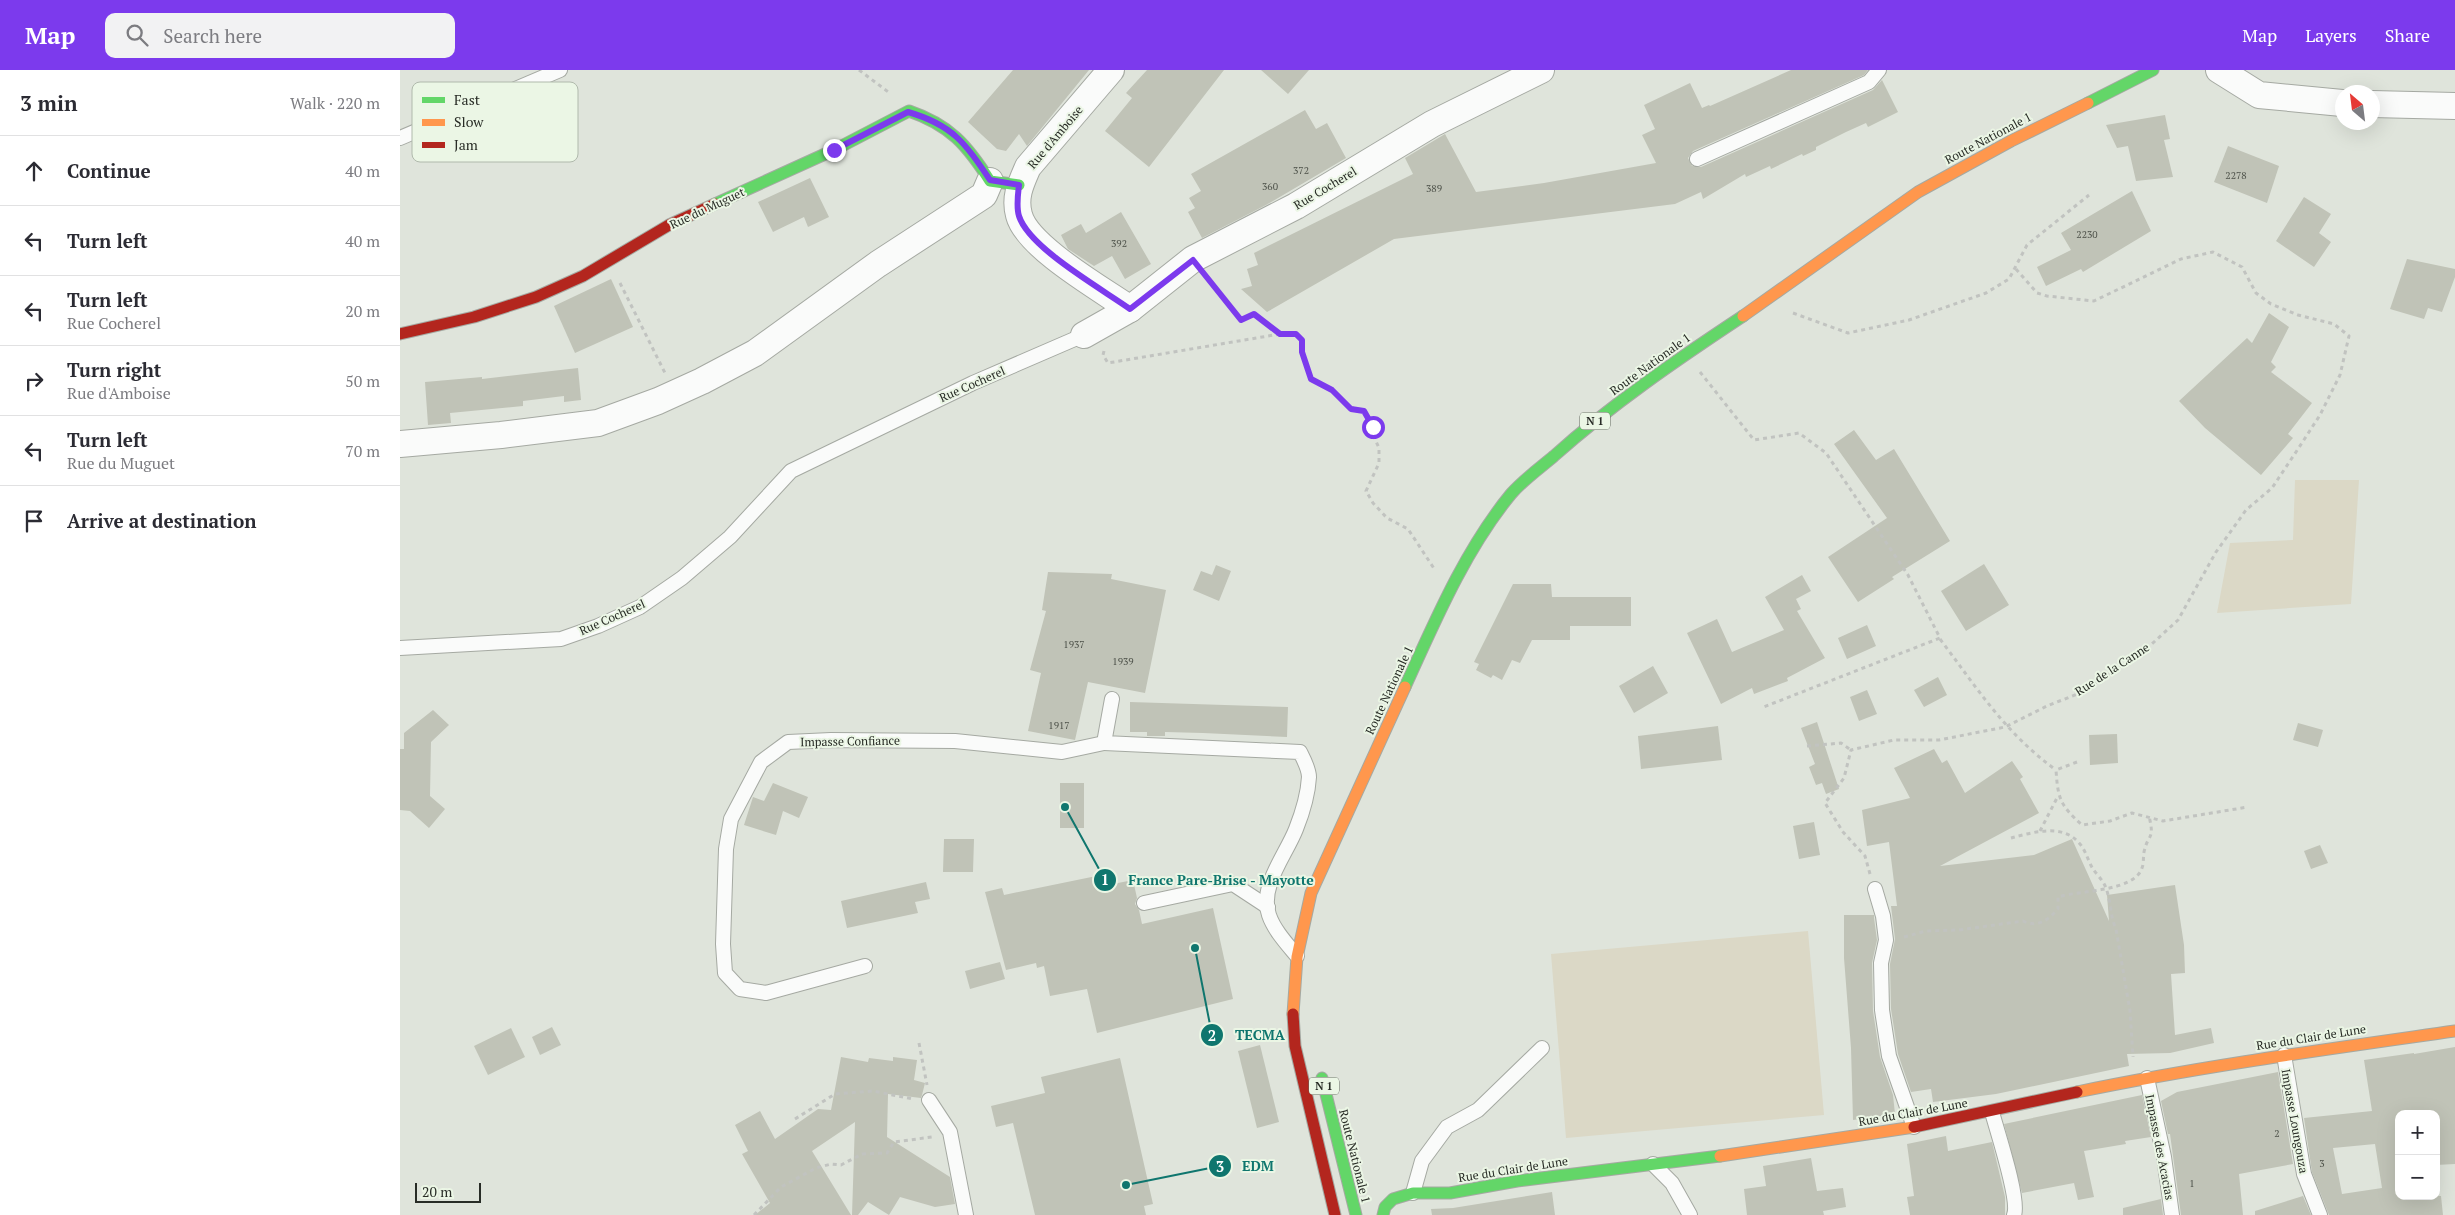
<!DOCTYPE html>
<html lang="en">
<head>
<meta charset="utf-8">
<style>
	:root { --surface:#fff; --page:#f2f2f3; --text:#2b2b33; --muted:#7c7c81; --line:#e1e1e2; --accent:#7c3aed }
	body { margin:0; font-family:"PT Serif",serif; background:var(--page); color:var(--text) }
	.controls { position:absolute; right:15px; bottom:15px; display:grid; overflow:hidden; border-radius:10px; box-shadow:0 5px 20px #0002 }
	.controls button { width:45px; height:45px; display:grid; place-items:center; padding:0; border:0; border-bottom:1px solid var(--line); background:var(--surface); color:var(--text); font:25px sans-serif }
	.compass { position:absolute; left:1935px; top:15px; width:45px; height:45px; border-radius:50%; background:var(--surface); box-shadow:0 5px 20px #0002; rotate:332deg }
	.scale { position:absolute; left:15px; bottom:12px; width:66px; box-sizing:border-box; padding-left:5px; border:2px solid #282c26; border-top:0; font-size:14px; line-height:18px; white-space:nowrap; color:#282c26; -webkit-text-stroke:4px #ebf6e5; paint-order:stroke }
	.stop { position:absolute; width:15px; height:15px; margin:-11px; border:4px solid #7c3aed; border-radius:50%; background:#fff }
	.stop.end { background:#7c3aed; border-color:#fff; box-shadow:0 1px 5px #0008 }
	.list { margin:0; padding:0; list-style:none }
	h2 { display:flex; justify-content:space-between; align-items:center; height:65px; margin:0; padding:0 20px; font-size:21px }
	h2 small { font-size:16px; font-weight:400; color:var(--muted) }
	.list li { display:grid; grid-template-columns:32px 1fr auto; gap:15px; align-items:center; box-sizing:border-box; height:70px; padding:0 20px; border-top:1px solid var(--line) }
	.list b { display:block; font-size:19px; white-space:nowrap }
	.list p { margin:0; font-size:16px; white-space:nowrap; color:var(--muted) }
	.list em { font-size:16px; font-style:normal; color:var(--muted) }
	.icon { flex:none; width:28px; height:28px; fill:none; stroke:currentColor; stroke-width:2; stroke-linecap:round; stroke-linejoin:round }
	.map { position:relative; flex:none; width:2055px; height:1145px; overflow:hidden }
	header { display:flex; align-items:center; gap:30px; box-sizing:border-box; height:70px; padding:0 25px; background:var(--accent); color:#fff }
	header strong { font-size:24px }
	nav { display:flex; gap:28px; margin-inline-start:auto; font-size:18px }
	.search { width:350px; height:45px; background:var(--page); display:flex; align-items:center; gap:12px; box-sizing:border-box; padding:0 18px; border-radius:10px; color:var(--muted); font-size:19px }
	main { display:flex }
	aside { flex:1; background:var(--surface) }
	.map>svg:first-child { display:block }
</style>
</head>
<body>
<header>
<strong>Map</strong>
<div class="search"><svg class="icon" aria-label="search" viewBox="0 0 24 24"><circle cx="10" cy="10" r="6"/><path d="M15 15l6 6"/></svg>Search here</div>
<nav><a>Map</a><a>Layers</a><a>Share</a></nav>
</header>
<main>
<aside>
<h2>3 min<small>Walk · 220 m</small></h2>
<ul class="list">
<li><svg class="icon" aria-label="ahead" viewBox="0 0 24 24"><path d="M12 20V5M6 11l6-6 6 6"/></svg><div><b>Continue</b></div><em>40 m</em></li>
<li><svg class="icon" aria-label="left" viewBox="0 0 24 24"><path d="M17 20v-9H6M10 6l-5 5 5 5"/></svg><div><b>Turn left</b></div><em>40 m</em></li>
<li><svg class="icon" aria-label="left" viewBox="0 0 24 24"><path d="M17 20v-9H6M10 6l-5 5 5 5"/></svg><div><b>Turn left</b><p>Rue Cocherel</p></div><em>20 m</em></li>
<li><svg class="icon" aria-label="right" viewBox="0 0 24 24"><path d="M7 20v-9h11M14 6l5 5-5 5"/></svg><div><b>Turn right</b><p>Rue d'Amboise</p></div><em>50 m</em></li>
<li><svg class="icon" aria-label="left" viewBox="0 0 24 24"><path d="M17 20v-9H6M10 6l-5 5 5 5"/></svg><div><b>Turn left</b><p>Rue du Muguet</p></div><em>70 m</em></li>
<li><svg class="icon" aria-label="arrive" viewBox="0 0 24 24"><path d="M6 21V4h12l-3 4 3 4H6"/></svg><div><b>Arrive at destination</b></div></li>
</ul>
</aside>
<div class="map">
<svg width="2055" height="1145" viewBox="0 0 2055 1145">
	<rect width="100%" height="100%" fill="#dfe4db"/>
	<g fill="#dbd8c6">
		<polygon points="1895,410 1959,410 1951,534 1817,543 1830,473 1893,470"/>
		<polygon points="1408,861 1424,1045 1166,1068 1151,884"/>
	</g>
	<g fill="#c0c3b7" fill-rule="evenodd">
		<polygon points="613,0 689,0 627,76 619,64 606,81 597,79 568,52"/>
		<polygon points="747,0 824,0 749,97 705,61 732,28 726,23"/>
		<polygon points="861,0 909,0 888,24"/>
		<polygon points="1391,0 1468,0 1464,5 1293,81 1288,88 1292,96 1301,97 1473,20 1482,10 1498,42 1468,57 1466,53 1446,62 1416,77 1416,80 1403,86 1402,84 1371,99 1370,96 1346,107 1345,104 1303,129 1301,122 1275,134 994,169 867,242 841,219 852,216 847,199 858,195 854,183 1013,104 1005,88 1045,64 1076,122 1144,113 1256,93 1242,65 1255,59 1244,35 1290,13 1302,38 1309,35 1310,36"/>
		<polygon points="905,40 916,59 927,53 946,88 866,135 802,168 788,142 795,138 789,128 801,121 791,104"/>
		<polygon points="1765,45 1770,69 1764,70 1773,107 1736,111 1728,76 1717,78 1706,55"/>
		<polygon points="1828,76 1879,96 1867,133 1814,112"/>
		<polygon points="410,108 429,147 408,157 404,147 373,162 358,132"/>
		<polygon points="1732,121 1751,161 1683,202 1681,199 1646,216 1637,197 1671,180 1661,163"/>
		<polygon points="1904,127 1931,144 1919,163 1931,172 1914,197 1876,171"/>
		<polygon points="721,142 751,194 725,209 712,186 694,196 668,179 661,165 681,154 686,163"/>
		<polygon points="2007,189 2055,199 2055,207 2042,242 2028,238 2024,249 1990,239"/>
		<polygon points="211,209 233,257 175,283 154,236"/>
		<polygon points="1869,243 1889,257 1871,292 1876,297 1871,302 1912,333 1888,364 1893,368 1861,405 1805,358 1779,331 1847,268 1852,273"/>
		<polygon points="178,298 181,330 164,332 164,326 123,331 123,336 50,343 51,353 28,355 25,312 82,307 82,309"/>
		<polygon points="1454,360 1476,390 1494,379 1550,471 1492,507 1494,509 1458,532 1428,487 1487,448 1434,374"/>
		<polygon points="1584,494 1609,535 1566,561 1541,521"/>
		<polygon points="816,495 831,501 819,531 793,520 801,501 812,505"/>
		<polygon points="648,502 712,504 711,509 766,520 745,623 688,612 675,670 628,661 641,603 630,600 646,541 642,540"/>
		<polygon points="1402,505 1411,521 1396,529 1401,539 1397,541 1425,588 1387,608 1388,611 1354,624 1352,618 1321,634 1287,563 1317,549 1332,582 1384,560 1365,527"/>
		<polygon points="1113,514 1151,514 1152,527 1231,527 1231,556 1170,556 1170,570 1132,570 1120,593 1112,590 1102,610 1093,605 1091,608 1076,600 1079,594 1074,592"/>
		<polygon points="1467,555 1476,576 1447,589 1438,568"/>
		<polygon points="1253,596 1268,623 1234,643 1219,616"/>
		<polygon points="1538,607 1547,625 1524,637 1514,620"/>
		<polygon points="1467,620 1477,644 1459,651 1450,627"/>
		<polygon points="730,632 888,637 887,667 803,663 765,662 765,666 747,666 747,662 730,662"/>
		<polygon points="33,640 49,655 31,672 30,726 45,739 29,758 10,741 0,740 0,679 4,679 4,663"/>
		<polygon points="1417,652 1439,719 1426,724 1422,713 1416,715 1409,697 1415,694 1401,658"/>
		<polygon points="1898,653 1923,660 1918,677 1893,670"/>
		<polygon points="1318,656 1322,690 1241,699 1238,666"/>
		<polygon points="1717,664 1718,693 1690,695 1689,665"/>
		<polygon points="1534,679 1542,693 1547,690 1565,723 1612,691 1623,707 1620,709 1639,743 1540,796 1634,785 1672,769 1709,851 1707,825 1775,815 1784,875 1785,903 1771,904 1775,965 1811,958 1814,973 1770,983 1727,984 1729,996 1596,1024 1533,1032 1531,1019 1511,1022 1498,984 1491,939 1490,894 1495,869 1491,836 1497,836 1489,772 1467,776 1462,740 1510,728 1494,698"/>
		<polygon points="373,713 408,727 399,748 383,741 376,765 344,755 353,727 364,731"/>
		<rect x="660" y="713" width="24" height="45"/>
		<polygon points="1414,752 1420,785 1399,789 1393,756"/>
		<polygon points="544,769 574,769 573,802 543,802"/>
		<polygon points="1920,775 1928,793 1911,799 1904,781"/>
		<polygon points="711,803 713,814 733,810 737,828 735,834 739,840 742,854 813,838 833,929 697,963 687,919 650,926 644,896 637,898 636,893 606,900 585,822 602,818 604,825"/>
		<polygon points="526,812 530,829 515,832 518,843 447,858 441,831"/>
		<polygon points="1444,845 1474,845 1474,848 1477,870 1472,893 1473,941 1480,987 1493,1025 1495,1044 1453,1050 1451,978 1444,888"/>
		<polygon points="600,892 605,909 570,919 565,901"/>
		<polygon points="152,957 161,975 140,985 132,967"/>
		<polygon points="111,958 125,987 88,1005 74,976"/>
		<polygon points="860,975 879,1052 857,1058 838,981"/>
		<path d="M2055,977V1094L2036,1095V1044H1999V1126H2041L2043,1145H1929L1912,1102L1904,1048L1972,1041L1964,990L2014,983V984ZM1975,1074L1982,1118L1942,1124L1933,1078Z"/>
		<polygon points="441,987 468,992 469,988 493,991 493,987 517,990 514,1010 525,1013 522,1025 521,1028 488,1024 487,1067 550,1107 555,1134 535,1137 500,1127 489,1145 468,1132 458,1145 452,1145 455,1052 412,1081 451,1145 355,1145 370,1133 342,1084 348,1081 335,1055 360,1041 375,1069 418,1039 431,1040"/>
		<polygon points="720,988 753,1134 744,1136 746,1145 635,1145 613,1053 596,1057 591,1036 645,1023 641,1007"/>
		<polygon points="1878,1002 1893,1094 1839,1104 1843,1145 1781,1145 1770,1064 1768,1064 1761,1031 1777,1022"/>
		<polygon points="1742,1025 1751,1067 1725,1071 1726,1074 1684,1081 1694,1127 1678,1130 1674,1113 1622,1123 1604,1054"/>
		<polygon points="1546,1066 1548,1081 1592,1072 1605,1127 1605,1145 1510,1145 1507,1127 1514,1126 1507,1074"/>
		<polygon points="1411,1088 1417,1121 1443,1118 1446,1137 1423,1141 1424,1145 1347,1145 1344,1119 1366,1116 1363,1096"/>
		<polygon points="1152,1122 1155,1145 1032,1145 1031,1139 1053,1138"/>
		<polygon points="1903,1126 1911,1145 1855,1145 1855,1141"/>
		<polygon points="1761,1129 1763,1145 1723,1145 1723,1138"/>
	</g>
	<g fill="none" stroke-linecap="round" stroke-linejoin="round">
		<g stroke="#a5a9a2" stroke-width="16">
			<g id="lane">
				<polyline points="0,68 160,0"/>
				<polyline points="1297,89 1469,12 1479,0"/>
				<polyline points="0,578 161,569 198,556 240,537 282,508 330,467 391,401 573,313 684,265"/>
				<path d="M712,629L704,673L900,682C904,690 909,699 909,707C908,724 902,744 896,759C886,785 859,816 869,845C874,860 887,874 897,886"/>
				<polyline points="1475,819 1483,846 1486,870 1481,893 1482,940 1489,986 1514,1057"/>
				<polyline points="744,833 833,814 868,837"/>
				<polyline points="465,896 366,923 340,919 325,903 323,874 326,779 331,749 361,692 388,672 431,670 555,671 662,682 704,673"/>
				<polyline points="1884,985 1904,1104 1920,1145"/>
				<polyline points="1747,1008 1764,1087 1772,1145"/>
				<polyline points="529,1030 550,1062 566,1145"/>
				<path d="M1592,1042C1597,1061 1620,1130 1614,1145"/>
				<polyline points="1253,1094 1272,1113 1290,1145"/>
				<polyline points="1013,1123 1022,1091 1047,1057 1078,1040 1142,978"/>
			</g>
		</g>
		<g stroke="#a5a9a2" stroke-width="28">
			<g id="street">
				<path d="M711,0L628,97C621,113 614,127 619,145C627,177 703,220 730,239"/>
				<polyline points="1819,0 1859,25 1942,33"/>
				<polyline points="1972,34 2055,36"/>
				<polyline points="684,265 730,239 793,189 896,136 1032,54 1141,0"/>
				<polyline points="0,374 101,365 198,353 258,331 302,311 355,283 478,194 584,125 590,111"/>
			</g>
		</g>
		<g stroke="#a5a9a2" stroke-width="13">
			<g id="fast">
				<polyline points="1688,33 1753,0"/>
				<path d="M315,134L434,80L509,41C550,55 567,75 590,111L619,115"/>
				<path d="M1005,617C1035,551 1065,480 1111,424C1123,410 1140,398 1154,386C1212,334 1278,289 1343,246"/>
				<polyline points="922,1008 956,1145"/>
				<polyline points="983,1145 985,1137 993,1129 1013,1123 1050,1123 1117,1111 1320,1086"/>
			</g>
		</g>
		<g stroke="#a5a9a2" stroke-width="13">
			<g id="slow">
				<polyline points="1343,246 1518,122 1611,71 1688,33"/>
				<polyline points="893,944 897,887 911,823 1005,617"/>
				<path d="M1677,1022C1802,996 1929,979 2055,961"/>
				<polyline points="1320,1086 1514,1057"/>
			</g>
		</g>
		<g stroke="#a5a9a2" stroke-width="13">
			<g id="jam">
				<polyline points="0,264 74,247 136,227 183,206 269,155 315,134"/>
				<polyline points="893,944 895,976 935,1145"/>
				<polyline points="1514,1057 1677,1022"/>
			</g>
		</g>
		<g stroke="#c1c3c0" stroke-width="3" stroke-dasharray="4 4" stroke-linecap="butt">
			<polyline points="459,0 491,24"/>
			<path d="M807,207L841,250L853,244L880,264H896L902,271V282L911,309C918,313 926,316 932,320C946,332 944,337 964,341L973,357L974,367L979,378V393L966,421L973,433L987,448L1008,459L1035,500"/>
			<polyline points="220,213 265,303"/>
			<polyline points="1393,243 1448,263 1509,250 1586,223 1609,209 1627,175 1689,125"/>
			<polyline points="704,281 703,285 708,293 880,264"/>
			<polyline points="1300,302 1354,370 1399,363 1426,383 1508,505 1540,568 1361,638"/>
			<path d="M1540,569C1577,618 1605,663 1656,700"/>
			<polyline points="1407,676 1441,673 1451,680"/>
			<path d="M1677,692L1656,700C1658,729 1660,735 1682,755L1710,751L1732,743L1763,751L1848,737"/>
			<polyline points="1640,761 1658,726"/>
			<path d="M1611,768C1634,762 1663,753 1680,774C1686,781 1688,791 1693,799C1697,805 1703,810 1706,818C1711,832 1710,846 1716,859L1730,941L1733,987"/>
			<polyline points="1470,804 1465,786 1443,762 1425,733 1444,708 1451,680 1494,670 1539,670 1605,657 1647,636 1680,623 1742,583 1778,550 1816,482 1846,440 1872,418 1898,379 1920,345 1940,305 1949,266 1934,254 1898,245 1871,234 1856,223 1842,197 1813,182 1781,189 1694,231 1647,226 1637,223 1615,198"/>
			<path d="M1504,867L1526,861L1559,860L1623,851C1638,858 1648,850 1658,839V827C1680,820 1734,822 1742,798C1744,793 1743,787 1744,782C1748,763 1755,771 1749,746"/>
			<polyline points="519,973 527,1015"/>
			<polyline points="395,1049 435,1024 473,1021 513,1029"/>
			<polyline points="354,1145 381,1117 416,1098 431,1094 441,1095 462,1084 487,1083 494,1072 532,1067"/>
		</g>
		<use href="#lane" stroke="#fafbfa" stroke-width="14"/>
		<use href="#street" stroke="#fafbfa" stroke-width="26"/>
		<use href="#fast" stroke="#63d668" stroke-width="11"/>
		<use href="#slow" stroke="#ff974d" stroke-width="11"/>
		<use href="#jam" stroke="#b3261e" stroke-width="11"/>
	</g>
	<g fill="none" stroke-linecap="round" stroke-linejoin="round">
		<path stroke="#7c3aed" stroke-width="6" d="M434,80L508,42C553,55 565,73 590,110L619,115C618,124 616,137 619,146C629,178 702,219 730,239L793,190L841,250L854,244L880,264H896L902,270V282L911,309L932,320L951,339L964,341L973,357"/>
	</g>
	<g text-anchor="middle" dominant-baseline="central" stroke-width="4" stroke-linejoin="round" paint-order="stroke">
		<g font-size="10" fill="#4e524a">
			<text x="901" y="100">372</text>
			<text x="1836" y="105">2278</text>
			<text x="870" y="116">360</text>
			<text x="1034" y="118">389</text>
			<text x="1687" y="164">2230</text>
			<text x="719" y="173">392</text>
			<text x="674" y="574">1937</text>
			<text x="723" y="591">1939</text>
			<text x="659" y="655">1917</text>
			<text x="1877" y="1063">2</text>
			<text x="1922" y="1093">3</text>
			<text x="1792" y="1113">1</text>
		</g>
		<g fill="#ebf6e5" stroke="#62695f" stroke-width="1">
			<rect x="1180" y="342.5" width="30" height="17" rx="4"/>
			<rect x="909" y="1007.5" width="30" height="17" rx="4"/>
		</g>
		<g font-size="11" font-weight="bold" fill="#282c26">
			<text x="1195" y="351">N 1</text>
			<text x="924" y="1016">N 1</text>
		</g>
		<g font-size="12" fill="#282c26" stroke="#ebf6e5">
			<text transform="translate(655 67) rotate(-50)">Rue d'Amboise</text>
			<text transform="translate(1588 68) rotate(-28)">Route Nationale 1</text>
			<text transform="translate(925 118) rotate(-31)">Rue Cocherel</text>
			<text transform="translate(307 138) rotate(-25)">Rue du Muguet</text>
			<text transform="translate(1250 294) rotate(-36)">Route Nationale 1</text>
			<text transform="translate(572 314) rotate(-24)">Rue Cocherel</text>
			<text transform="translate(212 547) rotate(-24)">Rue Cocherel</text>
			<text transform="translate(1712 599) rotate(-33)">Rue de la Canne</text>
			<text transform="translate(989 620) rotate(-65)">Route Nationale 1</text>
			<text transform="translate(450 671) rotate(-1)">Impasse Confiance</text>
			<text transform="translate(1911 967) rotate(-9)">Rue du Clair de Lune</text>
			<text transform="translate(1513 1042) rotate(-10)">Rue du Clair de Lune</text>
			<text transform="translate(1895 1051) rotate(80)">Impasse Loungouza</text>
			<text transform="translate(1760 1077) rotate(79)">Impasse des Acacias</text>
			<text transform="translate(955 1086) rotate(76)">Route Nationale 1</text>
			<text transform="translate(1113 1099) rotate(-9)">Rue du Clair de Lune</text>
		</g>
	</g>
	<rect x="12" y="12" width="166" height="80" rx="8" fill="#ebf6e5" stroke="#b0b9ac" stroke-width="1"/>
	<rect x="22" y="27" width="23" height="6" fill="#63d668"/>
	<rect x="22" y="49" width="23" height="7" fill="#ff974d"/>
	<rect x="22" y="72" width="23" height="6" fill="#b3261e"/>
	<g font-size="14" fill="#282c26">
		<text x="54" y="35">Fast</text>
		<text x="54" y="57">Slow</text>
		<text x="54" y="80">Jam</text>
	</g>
	<path fill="none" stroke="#0f766e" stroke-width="2" d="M665 737L705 810M795 878L812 965M726 1115L820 1096"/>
	<g fill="#0f766e" stroke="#ebf6e5" stroke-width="2">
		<circle cx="665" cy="737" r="5"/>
		<circle cx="795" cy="878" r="5"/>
		<circle cx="726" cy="1115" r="5"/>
		<circle cx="705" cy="810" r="12"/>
		<circle cx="812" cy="965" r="12"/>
		<circle cx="820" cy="1096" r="12"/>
	</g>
	<g font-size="15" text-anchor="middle" font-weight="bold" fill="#fff">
		<text x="705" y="815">1</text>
		<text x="812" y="971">2</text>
		<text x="820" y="1102">3</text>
	</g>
	<g font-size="14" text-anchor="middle" font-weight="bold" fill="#0f766e" stroke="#ebf6e5" stroke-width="4" stroke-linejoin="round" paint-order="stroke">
		<text x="821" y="815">France Pare-Brise - Mayotte</text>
		<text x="860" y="970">TECMA</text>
		<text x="858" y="1101">EDM</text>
	</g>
</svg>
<div class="controls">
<button>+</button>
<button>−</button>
</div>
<svg class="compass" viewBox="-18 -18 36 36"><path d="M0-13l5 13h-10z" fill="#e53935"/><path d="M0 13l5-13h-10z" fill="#7c7c81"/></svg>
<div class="scale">20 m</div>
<div class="stop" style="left:973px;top:357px"></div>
<div class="stop end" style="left:434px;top:80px"></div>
</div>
</main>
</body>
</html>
